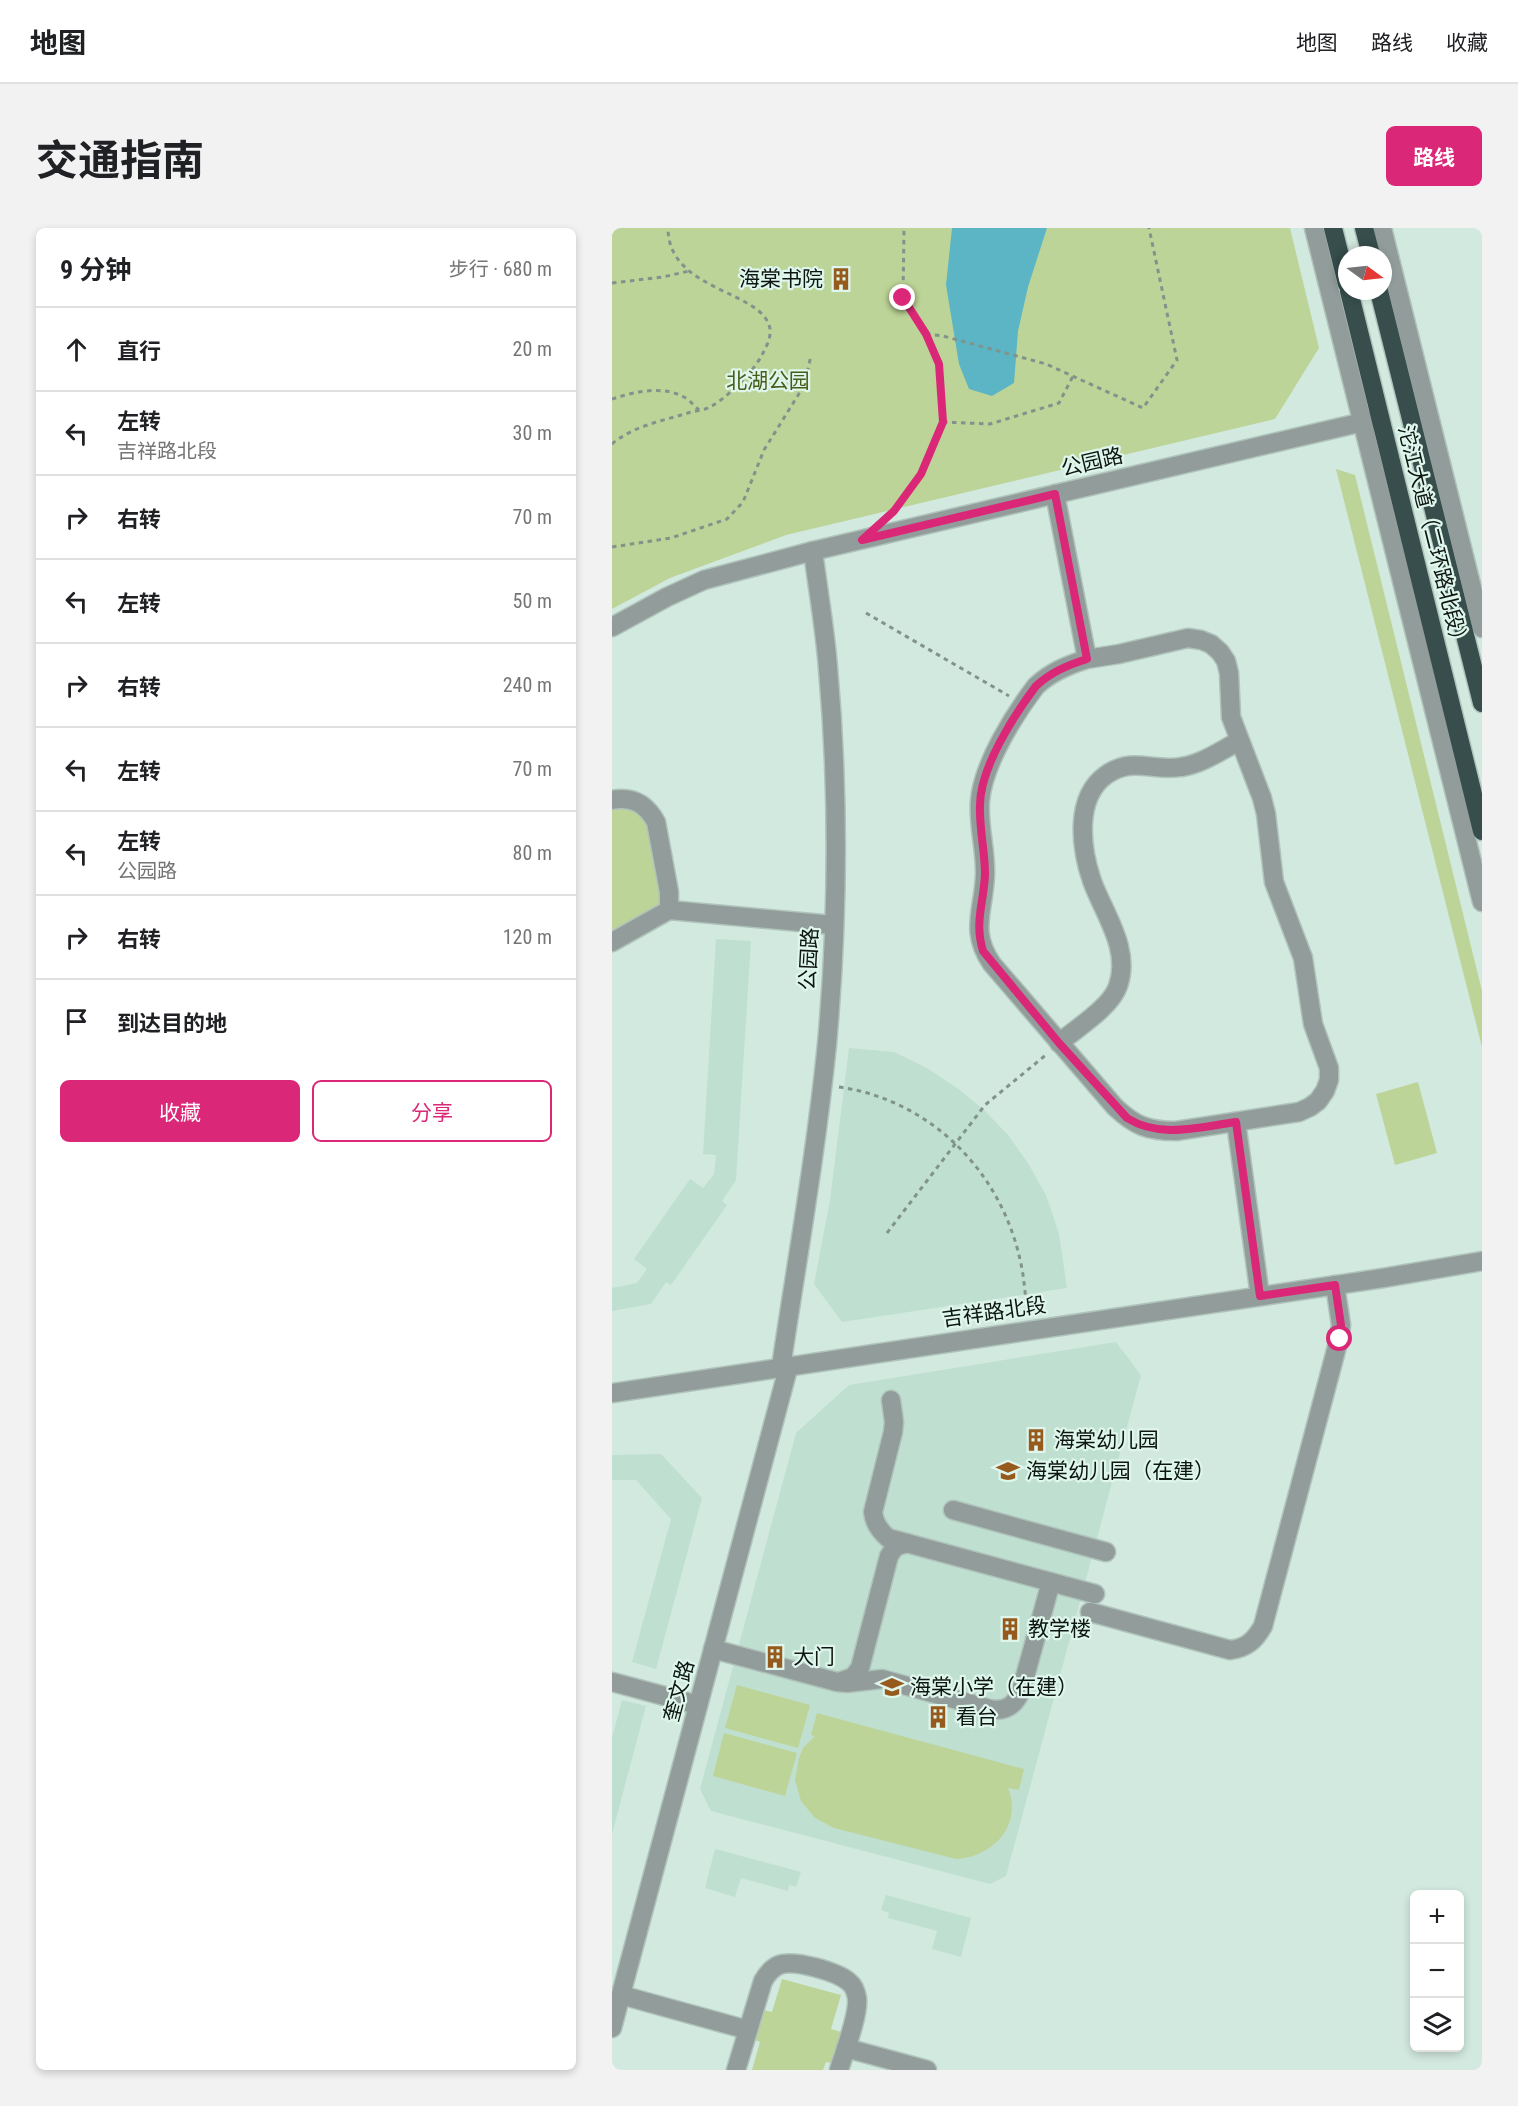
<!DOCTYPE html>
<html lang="zh">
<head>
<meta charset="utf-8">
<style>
	:root { --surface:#fff; --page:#f2f2f2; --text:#202124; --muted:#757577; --line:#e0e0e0; --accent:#db2777 }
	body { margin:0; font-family:"Roboto Condensed","Noto Sans SC",sans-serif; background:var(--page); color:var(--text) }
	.controls { position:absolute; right:18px; bottom:18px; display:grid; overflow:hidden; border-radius:9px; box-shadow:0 3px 9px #0003 }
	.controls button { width:54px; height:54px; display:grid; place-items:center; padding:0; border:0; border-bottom:2px solid var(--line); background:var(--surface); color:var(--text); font:30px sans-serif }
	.compass { position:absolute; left:726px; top:18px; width:54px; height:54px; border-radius:50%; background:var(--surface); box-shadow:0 3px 9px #0003; rotate:105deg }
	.stop { position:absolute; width:18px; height:18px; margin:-14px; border:4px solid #db2777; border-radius:50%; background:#fff }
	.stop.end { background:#db2777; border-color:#fff; box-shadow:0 2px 6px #0008 }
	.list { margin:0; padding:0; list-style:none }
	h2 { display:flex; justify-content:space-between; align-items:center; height:78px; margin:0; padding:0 24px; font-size:26px }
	h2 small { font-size:20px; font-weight:400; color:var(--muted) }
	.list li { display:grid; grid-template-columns:39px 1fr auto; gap:18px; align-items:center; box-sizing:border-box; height:84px; padding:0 24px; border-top:2px solid var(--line) }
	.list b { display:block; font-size:22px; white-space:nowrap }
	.list p { margin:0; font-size:20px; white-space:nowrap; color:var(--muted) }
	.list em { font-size:20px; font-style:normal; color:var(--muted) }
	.actions { display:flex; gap:12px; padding:18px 24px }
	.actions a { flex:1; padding:14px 0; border:2px solid var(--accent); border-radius:9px; text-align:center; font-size:21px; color:var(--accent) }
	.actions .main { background:var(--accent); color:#fff }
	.icon { flex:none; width:33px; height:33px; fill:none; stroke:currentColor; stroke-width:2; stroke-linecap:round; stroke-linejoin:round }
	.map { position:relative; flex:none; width:870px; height:1842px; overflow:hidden; border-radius:9px }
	header { display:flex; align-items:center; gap:36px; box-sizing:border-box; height:84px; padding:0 30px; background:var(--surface); border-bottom:2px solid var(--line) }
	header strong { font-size:28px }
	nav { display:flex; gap:33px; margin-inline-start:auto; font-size:21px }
	.intro { display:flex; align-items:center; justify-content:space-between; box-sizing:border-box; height:144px; padding:0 36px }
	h1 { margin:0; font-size:42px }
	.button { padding:15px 27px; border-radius:9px; background:var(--accent); color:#fff; font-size:21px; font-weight:700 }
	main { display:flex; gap:36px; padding:0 36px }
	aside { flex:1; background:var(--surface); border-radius:9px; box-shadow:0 3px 9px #0003 }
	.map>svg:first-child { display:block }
</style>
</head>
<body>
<header>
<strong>地图</strong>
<nav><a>地图</a><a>路线</a><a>收藏</a></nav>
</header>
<div class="intro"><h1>交通指南</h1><a class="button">路线</a></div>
<main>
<aside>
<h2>9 分钟<small>步行 · 680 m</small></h2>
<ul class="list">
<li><svg class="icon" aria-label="ahead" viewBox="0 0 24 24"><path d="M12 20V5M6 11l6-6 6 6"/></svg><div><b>直行</b></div><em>20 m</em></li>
<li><svg class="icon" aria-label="left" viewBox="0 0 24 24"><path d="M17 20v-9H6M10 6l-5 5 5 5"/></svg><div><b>左转</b><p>吉祥路北段</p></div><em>30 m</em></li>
<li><svg class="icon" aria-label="right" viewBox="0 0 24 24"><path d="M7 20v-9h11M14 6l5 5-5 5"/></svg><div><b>右转</b></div><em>70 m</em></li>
<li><svg class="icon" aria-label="left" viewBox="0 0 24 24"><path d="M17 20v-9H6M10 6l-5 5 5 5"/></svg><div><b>左转</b></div><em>50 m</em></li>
<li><svg class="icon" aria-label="right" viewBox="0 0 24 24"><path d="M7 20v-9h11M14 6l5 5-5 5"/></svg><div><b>右转</b></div><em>240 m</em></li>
<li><svg class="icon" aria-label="left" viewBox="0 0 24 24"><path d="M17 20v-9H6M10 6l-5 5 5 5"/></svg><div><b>左转</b></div><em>70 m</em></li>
<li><svg class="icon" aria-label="left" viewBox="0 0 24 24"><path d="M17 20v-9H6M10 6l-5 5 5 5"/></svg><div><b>左转</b><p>公园路</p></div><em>80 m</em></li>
<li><svg class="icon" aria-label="right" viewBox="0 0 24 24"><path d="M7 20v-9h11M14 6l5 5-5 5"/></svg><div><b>右转</b></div><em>120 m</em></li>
<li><svg class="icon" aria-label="arrive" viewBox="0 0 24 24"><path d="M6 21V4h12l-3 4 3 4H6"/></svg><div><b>到达目的地</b></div></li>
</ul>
<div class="actions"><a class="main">收藏</a><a>分享</a></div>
</aside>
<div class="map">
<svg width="870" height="1842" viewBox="0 0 870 1842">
	<rect width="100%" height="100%" fill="#d2e9df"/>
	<g fill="#bfdfd1">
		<polygon points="104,711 139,713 124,952 110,973 115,977 59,1057 54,1054 39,1076 0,1083 0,1060 25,1055 35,1041 22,1031 78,951 91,960 102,946 104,927 91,926"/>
		<polygon points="237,820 282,824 315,840 348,862 373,883 396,907 416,935 434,967 447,1006 455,1060 230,1094 202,1056 218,972"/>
		<polygon points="504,1114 529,1147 394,1648 378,1656 99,1583 88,1561 184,1205 237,1157"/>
		<polygon points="49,1226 90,1270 44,1441 20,1434 59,1291 24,1252 0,1252 0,1227"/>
		<polygon points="10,1472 34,1478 0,1606 0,1510"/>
		<polygon points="103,1621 189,1644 184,1659 177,1657 176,1663 129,1650 123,1669 93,1660"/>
		<polygon points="274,1667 359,1690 349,1729 320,1721 325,1703 276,1690 277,1685 269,1682"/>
	</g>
	<g fill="#bdd498">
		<polygon points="0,0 678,0 707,120 663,191 174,307 58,350 0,381"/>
		<polygon points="724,241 743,247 870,763 870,819"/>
		<polygon points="12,576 33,587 50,664 48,674 44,681 0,707 0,579"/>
		<polygon points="806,854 825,925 783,937 764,866"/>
		<polygon points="125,1457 198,1477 186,1520 113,1500"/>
		<path d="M205,1485L412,1541L407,1562L396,1560C411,1597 381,1629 344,1631L222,1600L203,1590L189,1573L183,1552L187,1530L191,1520L203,1508L199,1507Z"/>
		<polygon points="112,1505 185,1525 173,1568 101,1548"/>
		<polygon points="170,1751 229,1767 219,1801 233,1805 224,1836 214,1834 211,1842 140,1842 148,1814 138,1810 146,1781 160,1784"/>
	</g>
	<polygon fill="#5bb5c4" points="340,0 435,0 416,59 406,103 402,155 380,168 357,161 347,136 334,57"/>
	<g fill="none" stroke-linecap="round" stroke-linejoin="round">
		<g stroke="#afc3ba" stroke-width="21">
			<g id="minor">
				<polyline points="702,0 870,674"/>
				<polyline points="770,0 870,400"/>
				<path d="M443,266L475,431L507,426L576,410L589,412L599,416L608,424L614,433L617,445L619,489L650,570L654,586L662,654L691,730L701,796L717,840V852L713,863L706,873L698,879L687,884L564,903C536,903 523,898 503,879L380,736C357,703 372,682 373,647C374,622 366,598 368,573C371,536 402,487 424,458C439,444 456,437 475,431"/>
				<polyline points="0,399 55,369 92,352 201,323 768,190"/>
				<path d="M0,572C21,568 34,576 44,594L57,664V682"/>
				<polyline points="0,714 57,682 221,697"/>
				<path d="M447,815C465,800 499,779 506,758C519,721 492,686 480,653C469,621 462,570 494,547C521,528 540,544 569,539C590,536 608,523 627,513"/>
				<polyline points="624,894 648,1068"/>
				<path d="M169,1139C185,1032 204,925 215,816C226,692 227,565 216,440C213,401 206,362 201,323"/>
				<polyline points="0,1165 771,1050 870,1033"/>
				<path d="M279,1172L282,1194L281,1204L261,1284C262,1295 268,1303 276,1310L483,1366"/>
				<polyline points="341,1282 494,1324"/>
				<path d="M478,1384L618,1422C635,1420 643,1412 651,1398L727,1111L729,1097L723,1057"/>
				<path d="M101,1421L225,1454L235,1455L270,1451L378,1481C394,1484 403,1477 409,1463L439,1354"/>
				<polyline points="0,1454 86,1477"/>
				<polyline points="227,1454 241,1449 248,1440 277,1328 283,1319 295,1315"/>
				<polyline points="9,1767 136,1802"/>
				<polyline points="0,1800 177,1137"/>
				<polyline points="234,1820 315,1842"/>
				<path d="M124,1842L151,1753C155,1746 160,1740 167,1737C182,1731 226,1744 237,1754C242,1758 244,1764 245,1770C247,1787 232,1825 227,1842"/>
			</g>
		</g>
		<g stroke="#afc3ba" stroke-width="21">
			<g id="highway">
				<polyline points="721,0 735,56"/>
				<polyline points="752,0 759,27"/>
				<polyline points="737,63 870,603"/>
				<polyline points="767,63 870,475"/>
			</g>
		</g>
		<g stroke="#81938b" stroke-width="3" stroke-dasharray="4.5 4.5" stroke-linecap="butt">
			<polyline points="0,55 51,49 77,43"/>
			<polyline points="314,106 331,108 434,136 531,180 565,132 537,0"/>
			<path d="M0,171C22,164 50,157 72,169C78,172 82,178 87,182"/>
			<polyline points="331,194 378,196 447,175 461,148"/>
			<path d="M0,216C21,198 50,193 76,185C83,183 92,182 98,179C115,170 141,144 150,127C154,119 159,111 158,101C152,62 56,64 56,0"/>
			<polyline points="276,288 309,246 331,194 327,137 314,106 291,70 292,0"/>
			<polyline points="0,319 59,310 115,291 131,274 152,222 193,156 199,127"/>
			<polyline points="254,385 397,468"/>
			<path d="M227,859C324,873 396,951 411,1047C413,1060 414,1074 415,1088"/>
			<polyline points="275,1005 373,877 435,826"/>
		</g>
		<use href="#minor" stroke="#919c9b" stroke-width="18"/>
		<use href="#highway" stroke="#374e4c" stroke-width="18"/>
	</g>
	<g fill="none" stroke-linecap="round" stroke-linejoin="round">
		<path stroke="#db2777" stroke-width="8" d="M291,70L314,106L327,136L331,194L309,246L282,283L250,312L443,266L475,431C456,437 439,444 424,458C402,487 368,540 368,577C367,600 373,623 373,646C372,674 362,694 371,723L447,815L515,890C548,911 587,899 624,894L648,1068L723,1057L729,1097L728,1111"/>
	</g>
	<defs>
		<g id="building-bare" transform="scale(1.8)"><path d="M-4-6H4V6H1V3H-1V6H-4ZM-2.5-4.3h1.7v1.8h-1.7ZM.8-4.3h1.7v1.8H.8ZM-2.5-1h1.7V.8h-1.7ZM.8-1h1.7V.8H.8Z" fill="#965a1c" stroke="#dff6ec" stroke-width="2.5" paint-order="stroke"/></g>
		<g id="school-bare" transform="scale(1.8)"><path d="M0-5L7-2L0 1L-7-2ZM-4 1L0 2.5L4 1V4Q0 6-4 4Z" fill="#965a1c" stroke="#dff6ec" stroke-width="2.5" paint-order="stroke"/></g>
	</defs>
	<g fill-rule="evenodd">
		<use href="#building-bare" x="229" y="51"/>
		<use href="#building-bare" x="424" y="1212"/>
		<use href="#school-bare" x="396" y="1243"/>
		<use href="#building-bare" x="398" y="1401"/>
		<use href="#building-bare" x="163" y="1429"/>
		<use href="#school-bare" x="280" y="1459"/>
		<use href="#building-bare" x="326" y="1489"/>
	</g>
	<g text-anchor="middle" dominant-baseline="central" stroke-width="4.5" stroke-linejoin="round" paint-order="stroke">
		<g font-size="21" fill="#0d1612" stroke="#dff6ec" text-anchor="start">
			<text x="211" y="51" text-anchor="end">海棠书院</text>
			<text x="442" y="1212">海棠幼儿园</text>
			<text x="414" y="1243">海棠幼儿园（在建）</text>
			<text x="416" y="1401">教学楼</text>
			<text x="181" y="1429">大门</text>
			<text x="298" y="1459">海棠小学（在建）</text>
			<text x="344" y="1489">看台</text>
		</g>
		<g font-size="21" fill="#495d1b" stroke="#dff6ec">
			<text x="156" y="153">北湖公园</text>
		</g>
		<g font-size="21" fill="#0d1612" stroke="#dff6ec">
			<text transform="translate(480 234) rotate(-13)">公园路</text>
			<text transform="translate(821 310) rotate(76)">沱江大道（二环路北段）</text>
			<text transform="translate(197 731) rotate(-87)">公园路</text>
			<text transform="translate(382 1084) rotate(-8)">吉祥路北段</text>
			<text transform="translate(67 1463) rotate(-75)">奎文路</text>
		</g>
	</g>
</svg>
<div class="controls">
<button>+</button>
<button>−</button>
<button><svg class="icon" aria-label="layers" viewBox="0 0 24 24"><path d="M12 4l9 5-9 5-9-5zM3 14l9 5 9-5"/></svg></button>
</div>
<svg class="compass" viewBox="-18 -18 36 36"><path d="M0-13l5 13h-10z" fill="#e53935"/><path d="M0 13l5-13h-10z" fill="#757577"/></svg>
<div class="stop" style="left:728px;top:1111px"></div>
<div class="stop end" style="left:291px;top:70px"></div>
</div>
</main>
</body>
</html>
